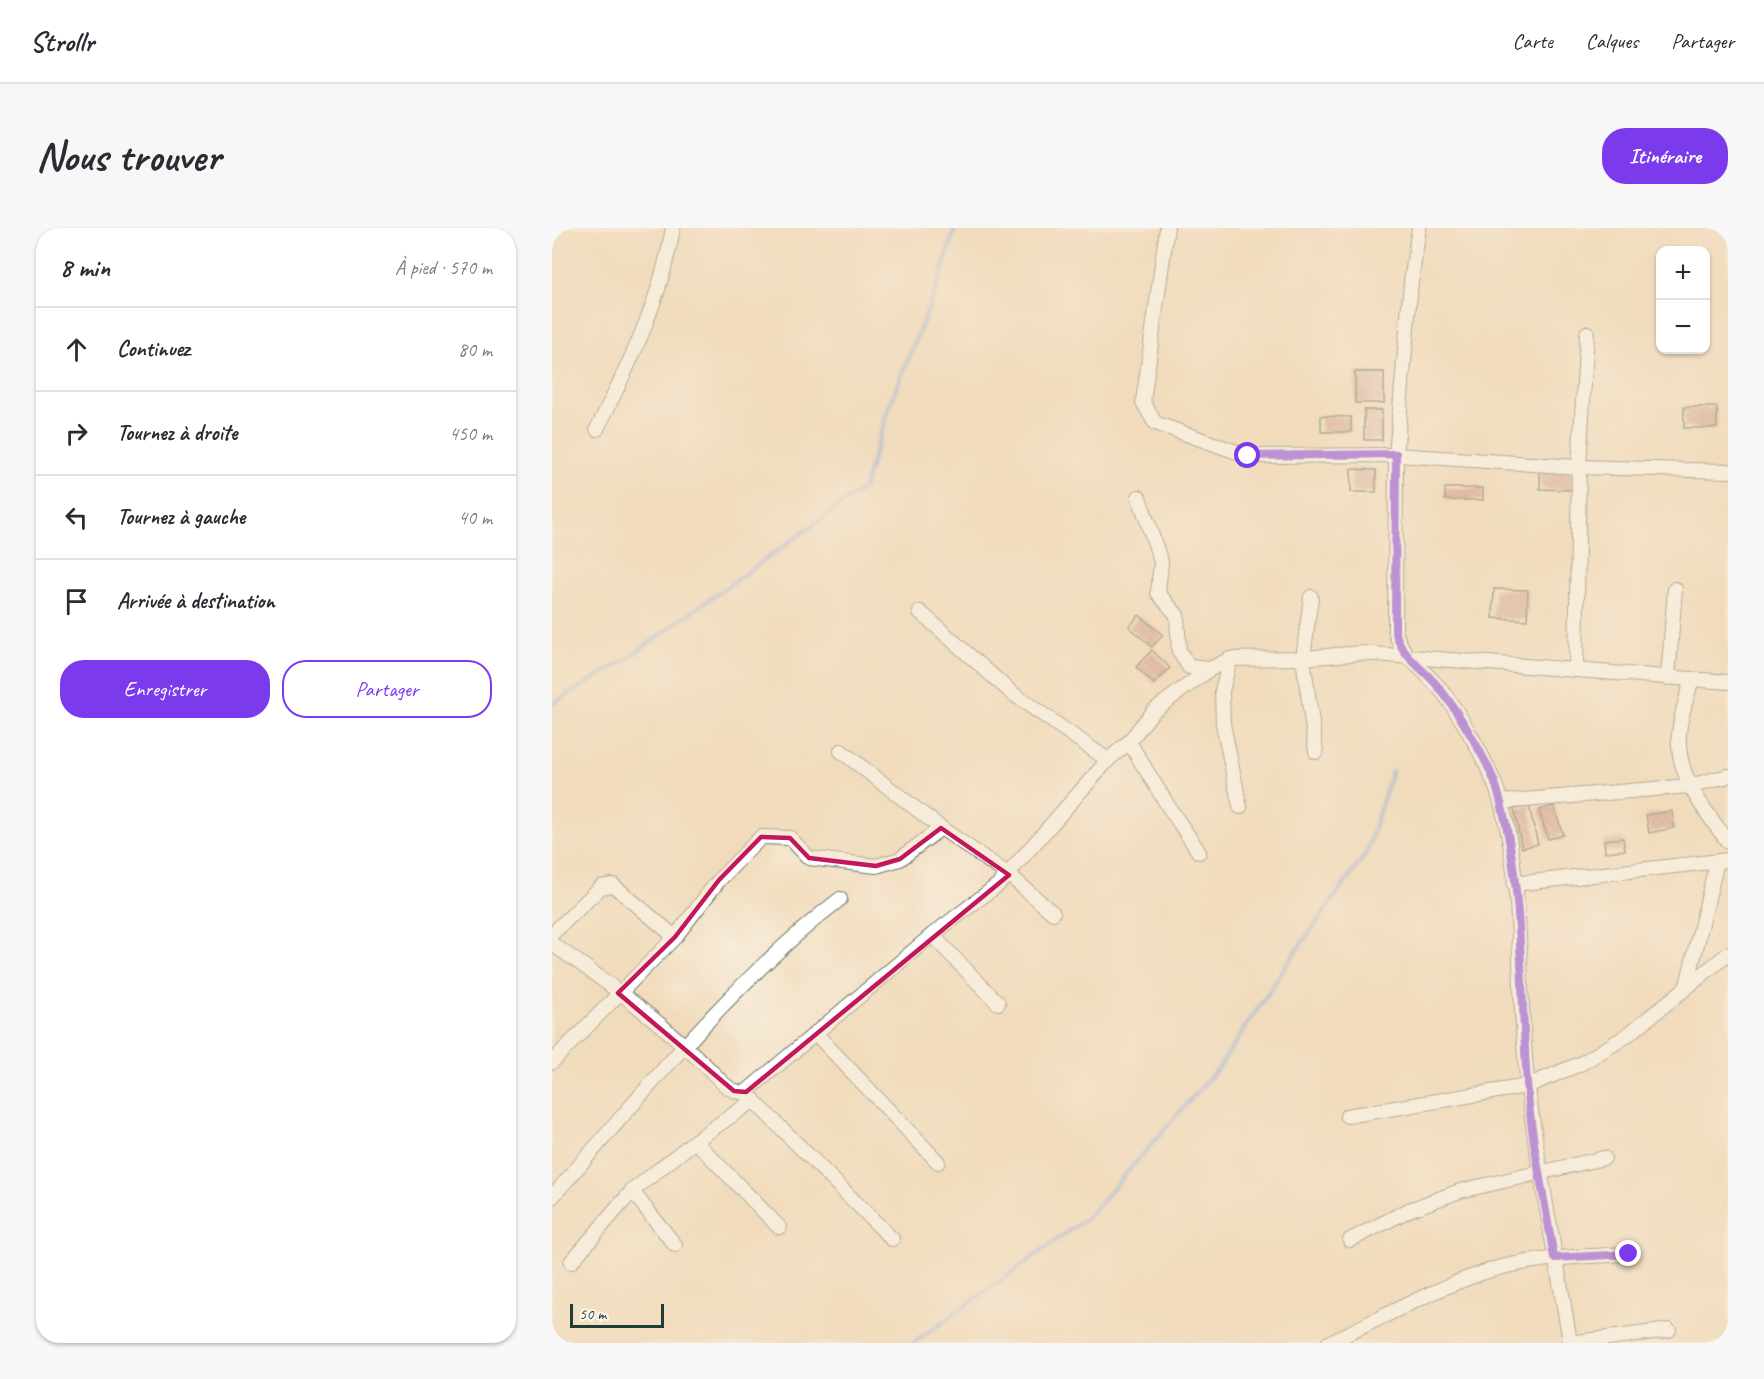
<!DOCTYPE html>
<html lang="fr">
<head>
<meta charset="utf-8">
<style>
	:root { --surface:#fff; --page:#f7f7f7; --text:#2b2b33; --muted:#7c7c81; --line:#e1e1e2; --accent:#7c3aed }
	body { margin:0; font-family:Caveat,sans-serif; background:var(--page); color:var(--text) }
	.controls { position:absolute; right:18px; top:18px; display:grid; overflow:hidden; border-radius:12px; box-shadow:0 2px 4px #0004 }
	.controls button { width:54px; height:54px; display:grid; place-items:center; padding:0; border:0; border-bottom:2px solid var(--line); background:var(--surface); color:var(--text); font:30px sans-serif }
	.scale { position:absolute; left:18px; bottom:15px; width:94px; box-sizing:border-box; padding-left:6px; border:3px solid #1f3d34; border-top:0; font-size:16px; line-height:21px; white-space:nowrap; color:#1f3d34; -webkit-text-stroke:4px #fbf7ec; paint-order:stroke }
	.stop { position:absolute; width:18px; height:18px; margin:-14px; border:4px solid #7c3aed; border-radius:50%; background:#fff }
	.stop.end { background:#7c3aed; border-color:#fff; box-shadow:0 2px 6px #0008 }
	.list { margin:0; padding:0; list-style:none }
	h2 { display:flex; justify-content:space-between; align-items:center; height:78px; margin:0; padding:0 24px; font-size:26px }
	h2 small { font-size:20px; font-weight:400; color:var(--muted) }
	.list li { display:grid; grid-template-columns:39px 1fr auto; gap:18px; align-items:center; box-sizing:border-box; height:84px; padding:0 24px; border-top:2px solid var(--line) }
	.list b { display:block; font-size:22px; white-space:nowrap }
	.list em { font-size:20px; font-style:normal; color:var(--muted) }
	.actions { display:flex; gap:12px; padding:18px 24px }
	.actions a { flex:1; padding:14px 0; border:2px solid var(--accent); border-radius:24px; text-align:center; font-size:21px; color:var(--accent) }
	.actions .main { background:var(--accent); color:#fff }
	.icon { flex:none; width:33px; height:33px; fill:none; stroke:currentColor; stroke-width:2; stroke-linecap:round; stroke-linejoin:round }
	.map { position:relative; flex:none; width:1176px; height:1115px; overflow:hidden; border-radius:24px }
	header { display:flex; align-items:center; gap:36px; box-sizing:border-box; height:84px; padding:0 30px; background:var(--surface); border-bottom:2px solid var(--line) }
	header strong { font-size:28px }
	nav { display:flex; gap:33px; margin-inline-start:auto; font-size:21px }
	.intro { display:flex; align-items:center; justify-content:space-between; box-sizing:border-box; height:144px; padding:0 36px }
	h1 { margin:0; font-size:42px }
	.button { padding:15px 27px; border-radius:24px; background:var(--accent); color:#fff; font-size:21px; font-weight:700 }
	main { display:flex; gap:36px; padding:0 36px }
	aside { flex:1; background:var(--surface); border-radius:24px; box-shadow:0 2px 4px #0004 }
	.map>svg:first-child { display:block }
</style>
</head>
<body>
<header>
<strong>Strollr</strong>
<nav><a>Carte</a><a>Calques</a><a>Partager</a></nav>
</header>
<div class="intro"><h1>Nous trouver</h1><a class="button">Itinéraire</a></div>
<main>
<aside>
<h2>8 min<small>À pied · 570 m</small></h2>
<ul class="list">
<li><svg class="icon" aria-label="ahead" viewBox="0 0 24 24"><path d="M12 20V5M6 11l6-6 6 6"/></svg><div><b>Continuez</b></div><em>80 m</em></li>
<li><svg class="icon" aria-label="right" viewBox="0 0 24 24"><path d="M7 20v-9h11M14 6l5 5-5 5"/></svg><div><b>Tournez à droite</b></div><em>450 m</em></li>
<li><svg class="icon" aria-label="left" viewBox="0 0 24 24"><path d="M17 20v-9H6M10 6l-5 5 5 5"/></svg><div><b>Tournez à gauche</b></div><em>40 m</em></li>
<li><svg class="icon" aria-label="arrive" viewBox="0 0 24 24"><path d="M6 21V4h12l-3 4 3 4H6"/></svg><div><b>Arrivée à destination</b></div></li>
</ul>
<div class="actions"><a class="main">Enregistrer</a><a>Partager</a></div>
</aside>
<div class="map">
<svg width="1176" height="1115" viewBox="0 0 1176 1115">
	<defs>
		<pattern id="building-back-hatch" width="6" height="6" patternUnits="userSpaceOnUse" patternTransform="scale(1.5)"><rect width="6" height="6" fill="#d39b94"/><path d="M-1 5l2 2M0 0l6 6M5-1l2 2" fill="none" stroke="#ab807a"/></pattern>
	</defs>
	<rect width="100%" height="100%" fill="#fbf7ec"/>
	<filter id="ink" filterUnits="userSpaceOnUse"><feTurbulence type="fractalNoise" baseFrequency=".0167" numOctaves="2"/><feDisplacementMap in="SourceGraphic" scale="12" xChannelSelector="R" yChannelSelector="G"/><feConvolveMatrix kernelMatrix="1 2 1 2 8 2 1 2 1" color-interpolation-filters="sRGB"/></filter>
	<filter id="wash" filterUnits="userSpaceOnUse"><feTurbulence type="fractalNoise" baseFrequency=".008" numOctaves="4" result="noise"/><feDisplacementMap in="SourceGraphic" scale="24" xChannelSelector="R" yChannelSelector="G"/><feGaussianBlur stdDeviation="1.35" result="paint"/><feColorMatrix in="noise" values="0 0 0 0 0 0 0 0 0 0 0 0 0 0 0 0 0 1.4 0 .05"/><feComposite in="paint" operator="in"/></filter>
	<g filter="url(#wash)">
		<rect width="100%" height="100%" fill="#f1dbbc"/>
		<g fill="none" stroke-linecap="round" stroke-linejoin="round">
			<g stroke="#73a6df" stroke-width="4">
				<polyline points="0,476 72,433 311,261 340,171 387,54 403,0"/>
				<polyline points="362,1115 535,990 668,838 744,723 814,626 840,543"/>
			</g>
		</g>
		<g id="blocks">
			<g fill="url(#building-back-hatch)">
				<rect x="803" y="144" width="29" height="31"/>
				<rect x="1132" y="179" width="33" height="21"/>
				<rect x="812" y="182" width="18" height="30"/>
				<polygon points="769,188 799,189 799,204 769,204"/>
				<polygon points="799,241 824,242 824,264 799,264"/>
				<polygon points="988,243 1020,243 1020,262 988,261"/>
				<rect x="893" y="260" width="38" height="12"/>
				<polygon points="942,361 976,362 975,392 941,390"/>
				<polygon points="587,387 611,407 600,419 577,399"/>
				<polygon points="600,422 618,440 602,456 584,439"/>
				<polygon points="977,578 986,616 970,620 962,581"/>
				<polygon points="1002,578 1011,607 996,611 987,582"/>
				<polygon points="1120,583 1122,600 1097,605 1094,587"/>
				<polygon points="1071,610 1073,622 1053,624 1052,612"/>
			</g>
		</g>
	</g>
	<g filter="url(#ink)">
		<use href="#blocks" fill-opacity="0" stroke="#687464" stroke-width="1.5"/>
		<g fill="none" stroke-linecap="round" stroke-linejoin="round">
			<g stroke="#687464" stroke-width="16">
				<g id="minor">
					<polyline points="615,0 591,174 603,195 696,228 844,227 1027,239 1176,243"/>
					<path d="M867,0L859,54L844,227L843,402C849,428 867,437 883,455C906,480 940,542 949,574C974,666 964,765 976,859C986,945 1005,1030 1018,1115L1117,1102"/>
					<path d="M45,201C77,137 109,72 121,0"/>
					<polyline points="587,269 609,334 606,365 625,387 627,423 637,439 658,441"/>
					<polyline points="759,369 751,430 764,524"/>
					<polyline points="368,384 460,465 556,532"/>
					<polyline points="678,431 670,463 671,496 688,579"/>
					<polyline points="1024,442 1027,239 1035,105"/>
					<polyline points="1116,450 1123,361"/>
					<path d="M1140,451C1135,469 1128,488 1127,506C1124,549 1153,582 1176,614"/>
					<polyline points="577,514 618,581 647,624"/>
					<polyline points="289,523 389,600 457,647 501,685"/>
					<polyline points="949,574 1137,558 1176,548"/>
					<polyline points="962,656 1176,632"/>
					<polyline points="0,706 49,659 61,657 123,709"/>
					<polyline points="380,707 446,775"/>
					<path d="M0,716C53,752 107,792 153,837C164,847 177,867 194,864L380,707L447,656L556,532L577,514L601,483L658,441L678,431L751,430L809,425L1176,454"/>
					<polyline points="1135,757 1165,633"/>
					<polyline points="263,805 386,934"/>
					<polyline points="0,834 123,709 167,652 209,609 238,610 257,630 324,638 348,631 389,600"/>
					<polyline points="195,866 340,1011"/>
					<polyline points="795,888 975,858 1030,835 1073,809 1176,726"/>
					<polyline points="143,913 227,999"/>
					<polyline points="80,963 123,1017"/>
					<path d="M0,969C91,866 179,755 288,671"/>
					<polyline points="798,1012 857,982 908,963 1052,930"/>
					<polyline points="19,1034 80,963 143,913 202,872"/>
					<path d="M776,1115C824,1093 878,1063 927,1046C975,1029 1027,1029 1077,1026"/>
				</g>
			</g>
			<use href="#minor" stroke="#fff" stroke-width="14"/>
		</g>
	</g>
	<g fill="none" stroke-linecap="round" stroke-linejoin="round" filter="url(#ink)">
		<path stroke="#7c3aed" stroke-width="8" d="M696,228L844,226L843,402C849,428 867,437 883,455C901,475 938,536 945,561C972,649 968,762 975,855C979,913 993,972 1002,1030L1077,1026"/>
	</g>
	<path d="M0 0H1176V1115H0ZM389,600L457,647L194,864L182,863L66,765L123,709L167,652L209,609L238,610L257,630L324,638L348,631Z" fill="#f1dbbc" fill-opacity=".55" fill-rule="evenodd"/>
	<path fill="none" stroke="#c2185b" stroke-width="4.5" stroke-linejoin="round" d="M389,600L457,647L194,864L182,863L66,765L123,709L167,652L209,609L238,610L257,630L324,638L348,631Z"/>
</svg>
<div class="controls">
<button>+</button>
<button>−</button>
</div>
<div class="scale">50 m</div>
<div class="stop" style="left:696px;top:228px"></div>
<div class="stop end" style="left:1077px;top:1026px"></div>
</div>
</main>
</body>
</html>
